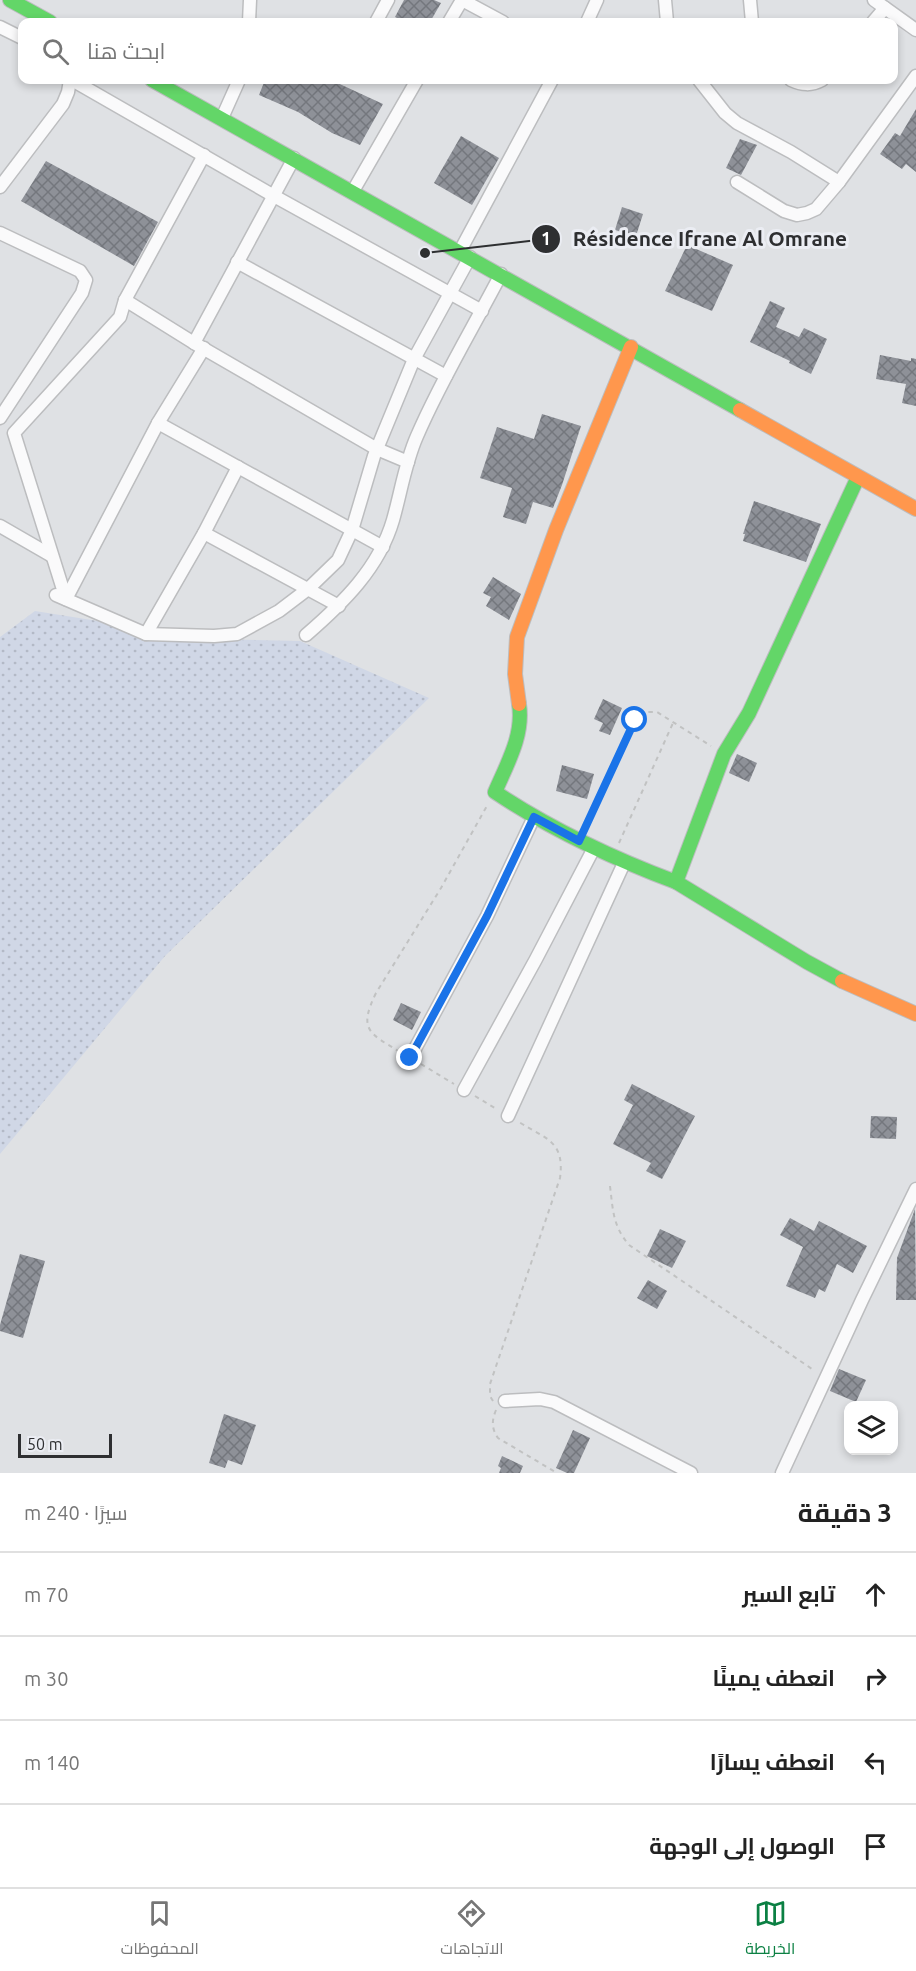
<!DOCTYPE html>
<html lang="ar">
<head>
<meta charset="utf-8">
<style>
	:root { --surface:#fff; --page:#f6f6f6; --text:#222; --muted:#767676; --line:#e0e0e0; --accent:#0b8043 }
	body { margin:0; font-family:Ubuntu,Cairo,sans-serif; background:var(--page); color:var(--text); direction:rtl }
	.controls { position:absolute; right:18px; bottom:18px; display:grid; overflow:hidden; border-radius:12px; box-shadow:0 3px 9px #0003 }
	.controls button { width:54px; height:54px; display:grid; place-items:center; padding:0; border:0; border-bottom:2px solid var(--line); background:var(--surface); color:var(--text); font:30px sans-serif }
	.scale { position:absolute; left:18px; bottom:15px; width:94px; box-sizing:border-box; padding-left:6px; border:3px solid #2e2f31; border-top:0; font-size:16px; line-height:21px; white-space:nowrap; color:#2e2f31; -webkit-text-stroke:4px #ebedf3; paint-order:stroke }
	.stop { position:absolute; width:18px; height:18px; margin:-14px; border:4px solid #1a73e8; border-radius:50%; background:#fff }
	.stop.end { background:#1a73e8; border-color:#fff; box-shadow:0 2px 6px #0008 }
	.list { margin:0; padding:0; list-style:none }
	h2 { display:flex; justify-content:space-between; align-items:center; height:78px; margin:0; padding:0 24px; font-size:26px }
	h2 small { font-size:20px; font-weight:400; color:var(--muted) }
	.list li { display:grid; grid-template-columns:39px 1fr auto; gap:18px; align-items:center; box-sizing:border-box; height:84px; padding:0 24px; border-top:2px solid var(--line) }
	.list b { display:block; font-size:22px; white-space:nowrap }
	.list em { font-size:20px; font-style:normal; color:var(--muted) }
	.icon { flex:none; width:33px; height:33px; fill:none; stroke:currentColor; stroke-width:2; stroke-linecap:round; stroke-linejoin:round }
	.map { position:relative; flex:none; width:916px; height:1473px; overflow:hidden; direction:ltr }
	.search { position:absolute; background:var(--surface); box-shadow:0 3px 9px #0003; left:18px; right:18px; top:18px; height:66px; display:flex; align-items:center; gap:15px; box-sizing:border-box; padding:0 21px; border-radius:12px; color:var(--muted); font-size:22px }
	.sheet { height:414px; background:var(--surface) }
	nav { display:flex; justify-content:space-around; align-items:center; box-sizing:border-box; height:84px; border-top:2px solid var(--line); background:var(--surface); font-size:16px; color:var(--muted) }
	nav a { display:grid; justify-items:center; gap:3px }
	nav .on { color:var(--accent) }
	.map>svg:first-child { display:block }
</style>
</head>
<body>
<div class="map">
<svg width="916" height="1473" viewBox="0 0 916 1473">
	<defs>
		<pattern id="grass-dots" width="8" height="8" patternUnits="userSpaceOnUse" patternTransform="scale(1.5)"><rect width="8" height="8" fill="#d0d7e6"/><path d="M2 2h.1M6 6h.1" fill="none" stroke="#b3b9c6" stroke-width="1.8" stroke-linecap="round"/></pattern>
		<pattern id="building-cross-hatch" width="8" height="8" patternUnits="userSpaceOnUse" patternTransform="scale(1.5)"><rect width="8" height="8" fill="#8e9198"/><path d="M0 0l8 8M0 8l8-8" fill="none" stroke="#74777d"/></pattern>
	</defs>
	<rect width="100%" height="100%" fill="#dfe1e4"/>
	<polygon fill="url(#grass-dots)" points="35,611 211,639 300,641 429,698 165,956 0,1154 0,637"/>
	<g fill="url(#building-cross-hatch)">
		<polygon points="404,0 434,0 441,3 430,22 405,22 395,17"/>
		<polygon points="265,80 331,80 383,104 360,145 332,133 298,112 259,95"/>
		<polygon points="916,109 916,172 906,164 902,169 880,154 895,133 900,136"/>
		<polygon points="461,136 499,158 472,205 434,183"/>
		<polygon points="740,139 757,145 741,175 726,168"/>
		<polygon points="46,161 158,222 134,266 21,201"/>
		<polygon points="622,207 643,214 636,236 615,230"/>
		<polygon points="687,245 733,265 712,311 665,291"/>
		<polygon points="770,301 785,308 776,327 799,337 804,328 827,339 811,374 789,363 790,361 750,342"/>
		<polygon points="880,355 911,361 911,358 916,359 916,406 902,403 906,384 876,379"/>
		<polygon points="542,414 581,426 562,485 553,508 533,502 526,524 503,517 512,488 480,478 497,427 534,439"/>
		<polygon points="754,501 821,524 806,562 743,541 745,534 743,534"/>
		<polygon points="493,577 521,594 509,620 486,606 491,597 483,593"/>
		<polygon points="603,699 622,708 610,735 599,731 603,723 594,719"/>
		<polygon points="737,754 757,763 749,782 729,773"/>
		<polygon points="562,765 594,774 587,799 556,791"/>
		<polygon points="401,1003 421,1012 412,1030 393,1020"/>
		<polygon points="632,1084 695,1116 662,1179 646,1171 651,1163 613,1144 633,1105 624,1100"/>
		<polygon points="871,1116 897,1117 896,1139 870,1138"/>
		<polygon points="915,1209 916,1300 896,1300 897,1258"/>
		<polygon points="790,1218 814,1231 819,1221 867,1246 853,1273 837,1264 825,1292 819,1289 815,1298 786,1286 803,1247 780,1235"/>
		<polygon points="660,1229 686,1241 672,1268 647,1256"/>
		<polygon points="20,1254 45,1261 23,1338 0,1331 0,1325"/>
		<polygon points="648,1280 667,1291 657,1309 637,1298"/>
		<polygon points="839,1369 866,1380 856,1402 830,1391"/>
		<polygon points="224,1414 256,1425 242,1465 228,1460 225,1468 209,1463"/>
		<polygon points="573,1430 590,1438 574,1473 567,1473 556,1468"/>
		<polygon points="502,1456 523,1466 520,1473 499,1473 501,1468 498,1466"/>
	</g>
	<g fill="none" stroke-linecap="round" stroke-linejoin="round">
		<g stroke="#bcbdbf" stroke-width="15">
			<g id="street">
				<polyline points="462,0 503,22"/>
				<polyline points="665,0 667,22"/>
				<polyline points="750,0 752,22"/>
				<polyline points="874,0 916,30"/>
				<polyline points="249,22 250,0"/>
				<polyline points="376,22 388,0"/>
				<polyline points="449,22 462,0"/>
				<polyline points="587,22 597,0"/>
				<polyline points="873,22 885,8"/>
				<polyline points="0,27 22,38"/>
				<polyline points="72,80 274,196 482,311"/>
				<polyline points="699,80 725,113 737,123 791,152 839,182"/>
				<path d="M791,80C802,85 811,86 822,80"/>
				<polyline points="222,118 239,80"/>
				<polyline points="737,182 784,211 797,215 807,213 816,209 839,182 916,76"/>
				<polyline points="0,187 63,104 68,92 70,80"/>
				<polyline points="353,191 417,80"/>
				<polyline points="0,233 80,271 86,280 82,293 0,418"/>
				<polyline points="460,251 552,80"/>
				<polyline points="237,262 446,376"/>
				<polyline points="125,300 194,343 377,449 408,462"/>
				<polyline points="194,343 294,158"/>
				<polyline points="158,423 383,547"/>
				<polyline points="0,526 52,556"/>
				<polyline points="204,533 339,606"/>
				<polyline points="56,595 146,634 214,636 237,634 279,611 308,589 338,560 352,530 374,456 414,359 470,257"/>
				<polyline points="66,599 14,433 120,317 125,300 204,155"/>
				<polyline points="66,599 158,423 204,348"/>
				<polyline points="146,634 204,533 238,467"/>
				<path d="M306,635C343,603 379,568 393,520C401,492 405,463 417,436C441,380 473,328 501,274"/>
				<polyline points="410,1058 487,916 534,817"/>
				<polyline points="464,1090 536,959 594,848"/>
				<polyline points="508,1116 624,863"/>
				<polyline points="505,1401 540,1399 554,1402 691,1473"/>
				<polyline points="782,1473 862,1300 916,1189"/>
			</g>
		</g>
		<g stroke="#bcbdbf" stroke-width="16">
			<g id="fast">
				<polyline points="10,0 50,22"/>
				<polyline points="152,80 740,410"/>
				<path d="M519,704C524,735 507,764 495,792C552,830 612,858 676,882"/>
				<polyline points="842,981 807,962 676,882 724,754 749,713 858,477"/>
			</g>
		</g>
		<g stroke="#bcbdbf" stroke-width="16">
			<g id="slow">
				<polyline points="740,410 916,509"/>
				<polyline points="519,704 515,674 517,637 556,530 631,347"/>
				<polyline points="842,981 916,1014"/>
			</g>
		</g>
		<g stroke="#c1c2c2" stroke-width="2" stroke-dasharray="4.5 4.5" stroke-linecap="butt">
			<polyline points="585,827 635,720 639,714 645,712 657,712 711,746"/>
			<polyline points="619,843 673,723"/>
			<path d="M400,1052C369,1033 358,1030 376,993L441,888L488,804"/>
			<polyline points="421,1064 454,1084"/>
			<polyline points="475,1096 498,1110"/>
			<path d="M610,1186C613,1211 613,1226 629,1245L815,1371"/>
			<path d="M493,1401L490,1396V1384L560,1178C565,1141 546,1139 519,1122"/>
			<path d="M496,1410C492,1420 491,1428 498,1438L557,1473"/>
		</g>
		<use href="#street" stroke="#fafafb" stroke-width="12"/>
		<use href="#fast" stroke="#63d668" stroke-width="14"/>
		<use href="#slow" stroke="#ff974d" stroke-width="14"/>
	</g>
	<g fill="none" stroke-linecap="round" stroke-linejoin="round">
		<polyline stroke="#1a73e8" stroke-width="8" points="410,1058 487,916 534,817 579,841 635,720"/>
	</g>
	<path fill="none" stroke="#2e2f31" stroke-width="2" d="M425 253L546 239"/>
	<g fill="#2e2f31" stroke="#ebedf3" stroke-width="2">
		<circle cx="425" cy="253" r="6"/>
		<circle cx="546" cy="239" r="15"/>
	</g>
	<g font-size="18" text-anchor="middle" font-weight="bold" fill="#fff">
		<text x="546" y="245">1</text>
	</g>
	<g font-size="21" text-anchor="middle" font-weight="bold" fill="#2e2f31" stroke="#ebedf3" stroke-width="6" stroke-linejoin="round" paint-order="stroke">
		<text x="710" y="246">Résidence Ifrane Al Omrane</text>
	</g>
</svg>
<div class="controls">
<button><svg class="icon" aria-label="layers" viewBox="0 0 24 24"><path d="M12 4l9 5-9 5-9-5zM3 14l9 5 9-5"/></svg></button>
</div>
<div class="scale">50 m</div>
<div class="stop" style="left:635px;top:720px"></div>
<div class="stop end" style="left:410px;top:1058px"></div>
<div class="search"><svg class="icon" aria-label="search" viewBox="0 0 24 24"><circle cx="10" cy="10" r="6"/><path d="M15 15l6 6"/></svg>ابحث هنا</div>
</div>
<section class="sheet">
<h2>3 دقيقة<small>سيرًا · 240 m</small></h2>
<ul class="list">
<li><svg class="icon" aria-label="ahead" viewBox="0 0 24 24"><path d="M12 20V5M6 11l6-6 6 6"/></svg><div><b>تابع السير</b></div><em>70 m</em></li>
<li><svg class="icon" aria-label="right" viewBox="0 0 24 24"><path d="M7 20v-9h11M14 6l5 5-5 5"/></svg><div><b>انعطف يمينًا</b></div><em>30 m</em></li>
<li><svg class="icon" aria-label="left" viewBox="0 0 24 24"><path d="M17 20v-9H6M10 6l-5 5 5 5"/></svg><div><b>انعطف يسارًا</b></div><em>140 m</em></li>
<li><svg class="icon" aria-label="arrive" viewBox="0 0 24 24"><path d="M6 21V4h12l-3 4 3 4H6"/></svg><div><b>الوصول إلى الوجهة</b></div></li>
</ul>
</section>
<nav>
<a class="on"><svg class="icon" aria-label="map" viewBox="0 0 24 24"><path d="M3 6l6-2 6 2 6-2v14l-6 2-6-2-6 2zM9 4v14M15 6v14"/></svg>الخريطة</a>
<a><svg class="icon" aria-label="directions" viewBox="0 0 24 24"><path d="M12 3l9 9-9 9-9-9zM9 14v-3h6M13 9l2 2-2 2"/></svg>الاتجاهات</a>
<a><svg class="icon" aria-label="saved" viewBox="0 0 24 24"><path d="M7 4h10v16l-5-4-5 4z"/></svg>المحفوظات</a>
</nav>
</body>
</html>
